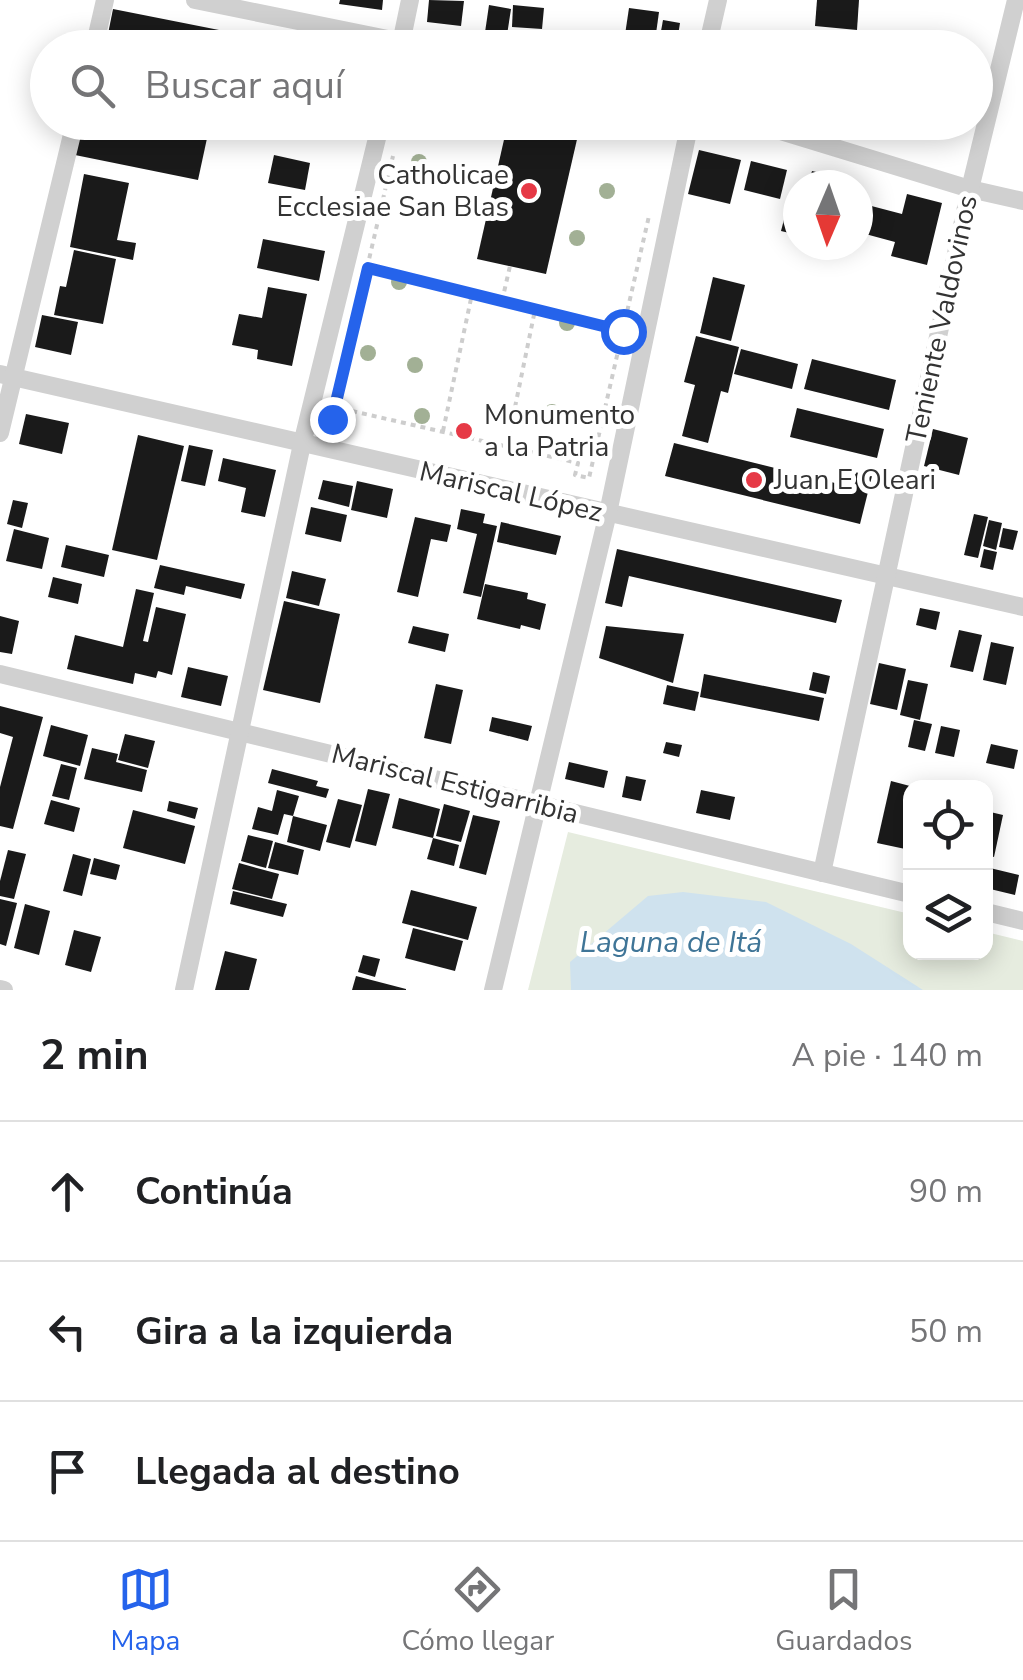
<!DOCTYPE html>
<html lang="es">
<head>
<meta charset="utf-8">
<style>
	:root { --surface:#fff; --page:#f6f6f6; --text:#202124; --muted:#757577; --line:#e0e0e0; --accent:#2563eb }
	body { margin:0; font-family:"Nunito Sans",sans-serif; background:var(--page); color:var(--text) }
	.controls { position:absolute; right:30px; bottom:30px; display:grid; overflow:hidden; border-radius:20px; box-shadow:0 5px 25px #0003 }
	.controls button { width:90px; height:90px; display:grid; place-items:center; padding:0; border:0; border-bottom:2px solid var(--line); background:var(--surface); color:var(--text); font:50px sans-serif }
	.compass { position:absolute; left:783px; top:170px; width:90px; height:90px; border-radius:50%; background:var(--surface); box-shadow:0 5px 25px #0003; rotate:182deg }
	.stop { position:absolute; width:30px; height:30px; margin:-22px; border:8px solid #2563eb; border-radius:50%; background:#fff }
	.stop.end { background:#2563eb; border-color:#fff; box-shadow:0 2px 10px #0008 }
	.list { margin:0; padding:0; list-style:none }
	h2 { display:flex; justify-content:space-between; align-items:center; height:130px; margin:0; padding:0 40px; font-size:42px }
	h2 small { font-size:32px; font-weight:400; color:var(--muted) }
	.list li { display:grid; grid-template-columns:65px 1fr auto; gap:30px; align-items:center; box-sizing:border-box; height:140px; padding:0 40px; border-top:2px solid var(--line) }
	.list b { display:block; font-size:38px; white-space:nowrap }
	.list em { font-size:32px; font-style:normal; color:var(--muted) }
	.icon { flex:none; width:55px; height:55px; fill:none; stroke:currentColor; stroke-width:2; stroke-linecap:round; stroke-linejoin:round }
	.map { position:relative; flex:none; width:1023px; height:990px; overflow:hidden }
	.search { position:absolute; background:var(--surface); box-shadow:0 5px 25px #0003; left:30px; right:30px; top:30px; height:110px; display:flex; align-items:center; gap:25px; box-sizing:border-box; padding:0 35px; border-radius:55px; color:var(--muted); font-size:38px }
	.sheet { height:550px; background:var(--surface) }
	nav { display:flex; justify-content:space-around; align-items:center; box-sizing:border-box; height:140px; border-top:2px solid var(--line); background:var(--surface); font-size:28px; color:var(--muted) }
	nav a { display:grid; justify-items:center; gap:5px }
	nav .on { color:var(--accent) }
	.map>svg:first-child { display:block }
</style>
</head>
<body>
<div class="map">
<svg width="1023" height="990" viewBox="0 0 1023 990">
	<rect width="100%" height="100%" fill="#fff"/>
	<polygon fill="#e6ecdf" points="568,832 910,914 910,952 986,952 986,932 1023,941 1023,990 528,990"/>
	<polygon fill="#cfe2ee" points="683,892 766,902 851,944 923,990 571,990 570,962 648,896"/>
	<g fill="#1a1a1a">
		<polygon points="340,0 383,0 382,10 339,4"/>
		<polygon points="429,0 464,1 461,26 427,22"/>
		<polygon points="817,0 859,0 857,30 815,26"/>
		<polygon points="489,5 511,9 505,48 483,46"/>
		<polygon points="513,5 544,8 542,29 512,27"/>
		<polygon points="629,8 659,12 654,48 623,48"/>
		<polygon points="113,9 219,30 216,48 122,48 106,44"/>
		<polygon points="663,20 680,23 676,48 658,48"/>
		<rect x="563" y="32" width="30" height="16"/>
		<polygon points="514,35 537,36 536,48 513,48"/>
		<polygon points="81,122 176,122 209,129 198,180 75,155"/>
		<polygon points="508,122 581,122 546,274 477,259"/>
		<polygon points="699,150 741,160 730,204 688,194"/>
		<polygon points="274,155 310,163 305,190 268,183"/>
		<polygon points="751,161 787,170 780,199 744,190"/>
		<polygon points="812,171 833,176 831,185 809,183"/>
		<polygon points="84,174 129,183 117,240 136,243 133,260 70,247"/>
		<polygon points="791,193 798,195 798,235 781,231"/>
		<polygon points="907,194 942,203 927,265 891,256 895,242 858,232 860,203 902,214"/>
		<polygon points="263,239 325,251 319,281 257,268"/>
		<polygon points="74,250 116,259 103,324 54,315 60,286 66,287"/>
		<polygon points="713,277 745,285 731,341 700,333"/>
		<polygon points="268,287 307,294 292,366 257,359 258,350 232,345 239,314 262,318"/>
		<polygon points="42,315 78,322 71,355 35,347"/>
		<polygon points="696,336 739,347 728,393 721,391 708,443 682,436 695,385 684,382"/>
		<polygon points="741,349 798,364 792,389 734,374"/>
		<polygon points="812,359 896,380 889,410 804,389"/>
		<polygon points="797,408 884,429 877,458 790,437"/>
		<polygon points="26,414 69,423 62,454 19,444"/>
		<polygon points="933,429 968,438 959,475 924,466"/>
		<polygon points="138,435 184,446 157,560 112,550"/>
		<polygon points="674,443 843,485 846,470 872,476 860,524 665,476"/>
		<polygon points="189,445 213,450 205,486 181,481"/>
		<polygon points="223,458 276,470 265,517 241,512 246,488 218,481"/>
		<polygon points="323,480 353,486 349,507 318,499"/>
		<polygon points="357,481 393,489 387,518 351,510"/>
		<polygon points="13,500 28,503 22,528 7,524"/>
		<polygon points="311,507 347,515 341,542 305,534"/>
		<polygon points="461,509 485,514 483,523 497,526 481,597 463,593 477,534 457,529"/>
		<polygon points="974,514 988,517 978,558 964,555"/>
		<polygon points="415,517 451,525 447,542 431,539 418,597 397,592"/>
		<polygon points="989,520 1002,523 996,550 983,546"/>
		<polygon points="501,522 561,536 556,555 497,542"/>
		<polygon points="1003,528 1018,531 1013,550 999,547"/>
		<polygon points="14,529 49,538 42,569 6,561"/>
		<polygon points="66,545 109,555 104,577 61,567"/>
		<polygon points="617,549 842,600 836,623 629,576 622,607 605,603"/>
		<polygon points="984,549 997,552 993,570 980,567"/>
		<polygon points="160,565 245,584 241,599 186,586 184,595 154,588"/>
		<polygon points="292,571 326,579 319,606 286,598"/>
		<polygon points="53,577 82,584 78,604 48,597"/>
		<polygon points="485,584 528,593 527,599 546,604 540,630 521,625 520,629 477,619"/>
		<polygon points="136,589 154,593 143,641 148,642 156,607 186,614 172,675 158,671 156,678 135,673 133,684 67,669 75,635 123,647"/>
		<polygon points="284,601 340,614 320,703 263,690"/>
		<polygon points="920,608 940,612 936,630 916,625"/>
		<polygon points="0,616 19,621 12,654 0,652"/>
		<polygon points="413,626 449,634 445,652 408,643"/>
		<polygon points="606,626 684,634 673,683 599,658"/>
		<polygon points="959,630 982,635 973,672 950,667"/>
		<polygon points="991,642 1014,647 1006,685 983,680"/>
		<polygon points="879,663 906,669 897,710 870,704"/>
		<polygon points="188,667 228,676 221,706 181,697"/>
		<polygon points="813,672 830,676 826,694 809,690"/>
		<polygon points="704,674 824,698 819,721 700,697"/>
		<polygon points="908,680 928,684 920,720 900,715"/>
		<polygon points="436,684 463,690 451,744 424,738"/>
		<polygon points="667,685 699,692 695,711 663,704"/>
		<polygon points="0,706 43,717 13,829 0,826 0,787 13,737 0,733"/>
		<polygon points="492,717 532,726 528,741 489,731"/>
		<polygon points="914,720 932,724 925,751 908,747"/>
		<polygon points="51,725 88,735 80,766 43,756"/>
		<polygon points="941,726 960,730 954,757 935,753"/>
		<polygon points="125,734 155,741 148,768 118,760"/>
		<polygon points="666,742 682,745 679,757 663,753"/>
		<polygon points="991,744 1018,750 1014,769 986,763"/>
		<polygon points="92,748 118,754 116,762 147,770 142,792 84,779"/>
		<polygon points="569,762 608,771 604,788 565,779"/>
		<polygon points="61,764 77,768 69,800 52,796"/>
		<polygon points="272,769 318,781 316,786 329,789 326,798 268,783"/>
		<polygon points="626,776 646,780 641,801 622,797"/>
		<polygon points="891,781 910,786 910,850 877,843"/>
		<polygon points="368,789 390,794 376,846 355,841"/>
		<polygon points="277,790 299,796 293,816 327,825 320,851 287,842 293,816 284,814 278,835 252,829 258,807 272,811"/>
		<polygon points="701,790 735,797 730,820 696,813"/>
		<polygon points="399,798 440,809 433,838 392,828"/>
		<polygon points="338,799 362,805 350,848 326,842"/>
		<polygon points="51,800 80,808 74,832 44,824"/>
		<polygon points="169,801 198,808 195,819 167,811"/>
		<polygon points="444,804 470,811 461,842 436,836"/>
		<polygon points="133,810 195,826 185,864 123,848"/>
		<polygon points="986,811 1003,815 994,857 986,855"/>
		<polygon points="473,815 500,821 486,875 459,868"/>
		<polygon points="248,835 273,841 266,868 241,861"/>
		<polygon points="433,838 459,845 454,866 427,859"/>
		<polygon points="275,842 304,850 298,875 268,868"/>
		<polygon points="8,850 26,854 14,899 0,896 0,881"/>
		<polygon points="73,854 91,859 82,896 63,891"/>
		<polygon points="94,858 120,865 116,880 90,874"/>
		<polygon points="239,863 279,874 272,899 232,889"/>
		<polygon points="990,868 1019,875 1015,895 986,888"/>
		<polygon points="411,890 477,907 468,940 402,923"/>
		<polygon points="233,891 287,904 283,917 230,904"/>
		<polygon points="0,899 17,903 6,946 0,944"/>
		<polygon points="25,904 50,911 39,955 14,948"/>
		<polygon points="413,928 463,941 455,971 405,958"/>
		<polygon points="74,930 101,937 91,972 65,965"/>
		<polygon points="225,951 257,959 249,990 215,990"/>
		<polygon points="363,955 380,959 375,977 358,972"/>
		<polygon points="356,976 406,989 406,990 352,990"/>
	</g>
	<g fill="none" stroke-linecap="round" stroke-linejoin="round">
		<g stroke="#cdcdcd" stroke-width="4" stroke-dasharray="5 5" stroke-linecap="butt">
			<polyline points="393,156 332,419 345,422 348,410 578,463 575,475 589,478 649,216"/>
			<polyline points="367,269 623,331"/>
			<polyline points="502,301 510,266"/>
			<polyline points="443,431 472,294"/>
			<polyline points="507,446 535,310"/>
		</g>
		<g stroke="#d0d0d0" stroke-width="18">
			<polyline points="195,0 432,48"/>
			<polyline points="94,48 105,0"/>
			<polyline points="400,48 410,0"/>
			<polyline points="707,48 718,0"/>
			<polyline points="751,122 970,189 1023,201"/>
			<polyline points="0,374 1023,607"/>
			<polyline points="0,433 75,122"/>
			<polyline points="0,674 910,894"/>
			<polyline points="822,873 970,189 1016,0"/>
			<polyline points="986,912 1023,921"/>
			<polyline points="0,989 4,990"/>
			<polyline points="184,990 302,444 381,122"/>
			<polyline points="493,990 608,513 690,122"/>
		</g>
	</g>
	<g fill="#a2b095">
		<circle cx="419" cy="162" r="8"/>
		<circle cx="607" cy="191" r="8"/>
		<circle cx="577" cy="238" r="8"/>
		<circle cx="399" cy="282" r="8"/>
		<circle cx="567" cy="323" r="8"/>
		<circle cx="368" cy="353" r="8"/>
		<circle cx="415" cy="365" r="8"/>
		<circle cx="552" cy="412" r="8"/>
		<circle cx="422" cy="416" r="8"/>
	</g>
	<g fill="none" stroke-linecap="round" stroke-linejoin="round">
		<polyline stroke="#2563eb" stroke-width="12" points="332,419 368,268 623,331"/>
	</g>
	<g fill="#e63946" stroke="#fff" stroke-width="4">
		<circle cx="529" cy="191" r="10"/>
		<circle cx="464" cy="431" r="10"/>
		<circle cx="754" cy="480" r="10"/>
	</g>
	<g text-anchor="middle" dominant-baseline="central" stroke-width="10" stroke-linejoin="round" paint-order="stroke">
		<g font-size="28" fill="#333" stroke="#fff" text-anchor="start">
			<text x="509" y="175" text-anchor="end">Catholicae<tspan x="509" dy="32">Ecclesiae San Blas</tspan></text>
			<text x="484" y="415">Monumento<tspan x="484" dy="32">a la Patria</tspan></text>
			<text x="774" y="480">Juan E Oleari</text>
		</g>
		<g font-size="28" fill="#333" stroke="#fff">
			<text transform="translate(942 319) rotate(-78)">Teniente Valdovinos</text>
			<text transform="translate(511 492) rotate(13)">Mariscal López</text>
			<text transform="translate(455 784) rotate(14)">Mariscal Estigarribia</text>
		</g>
		<g font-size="30" font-style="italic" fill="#3f7597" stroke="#fff">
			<text x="671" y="942">Laguna de Itá</text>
		</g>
	</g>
</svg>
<div class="controls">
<button><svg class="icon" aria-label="locate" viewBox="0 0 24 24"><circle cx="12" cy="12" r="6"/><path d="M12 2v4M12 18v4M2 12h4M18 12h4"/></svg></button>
<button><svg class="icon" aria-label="layers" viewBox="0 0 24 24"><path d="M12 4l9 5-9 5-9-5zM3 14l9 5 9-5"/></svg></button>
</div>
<svg class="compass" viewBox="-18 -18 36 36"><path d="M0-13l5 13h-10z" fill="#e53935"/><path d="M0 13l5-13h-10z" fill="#757577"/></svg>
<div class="stop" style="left:623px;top:331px"></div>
<div class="stop end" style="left:332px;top:419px"></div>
<div class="search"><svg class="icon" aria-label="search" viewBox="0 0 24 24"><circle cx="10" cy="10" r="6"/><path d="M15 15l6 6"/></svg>Buscar aquí</div>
</div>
<section class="sheet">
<h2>2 min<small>A pie · 140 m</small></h2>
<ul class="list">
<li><svg class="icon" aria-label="ahead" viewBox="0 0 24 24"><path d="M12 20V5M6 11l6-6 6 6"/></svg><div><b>Continúa</b></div><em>90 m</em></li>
<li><svg class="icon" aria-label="left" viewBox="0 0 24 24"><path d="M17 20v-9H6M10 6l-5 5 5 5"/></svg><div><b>Gira a la izquierda</b></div><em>50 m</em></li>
<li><svg class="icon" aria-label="arrive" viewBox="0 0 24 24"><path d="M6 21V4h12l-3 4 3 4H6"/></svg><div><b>Llegada al destino</b></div></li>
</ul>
</section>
<nav>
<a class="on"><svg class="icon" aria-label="map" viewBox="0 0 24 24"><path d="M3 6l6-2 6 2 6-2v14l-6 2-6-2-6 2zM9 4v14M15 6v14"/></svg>Mapa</a>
<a><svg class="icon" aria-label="directions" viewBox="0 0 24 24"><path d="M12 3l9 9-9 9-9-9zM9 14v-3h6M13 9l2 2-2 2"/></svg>Cómo llegar</a>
<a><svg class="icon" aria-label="saved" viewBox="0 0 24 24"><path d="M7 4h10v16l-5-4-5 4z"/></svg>Guardados</a>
</nav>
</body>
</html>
